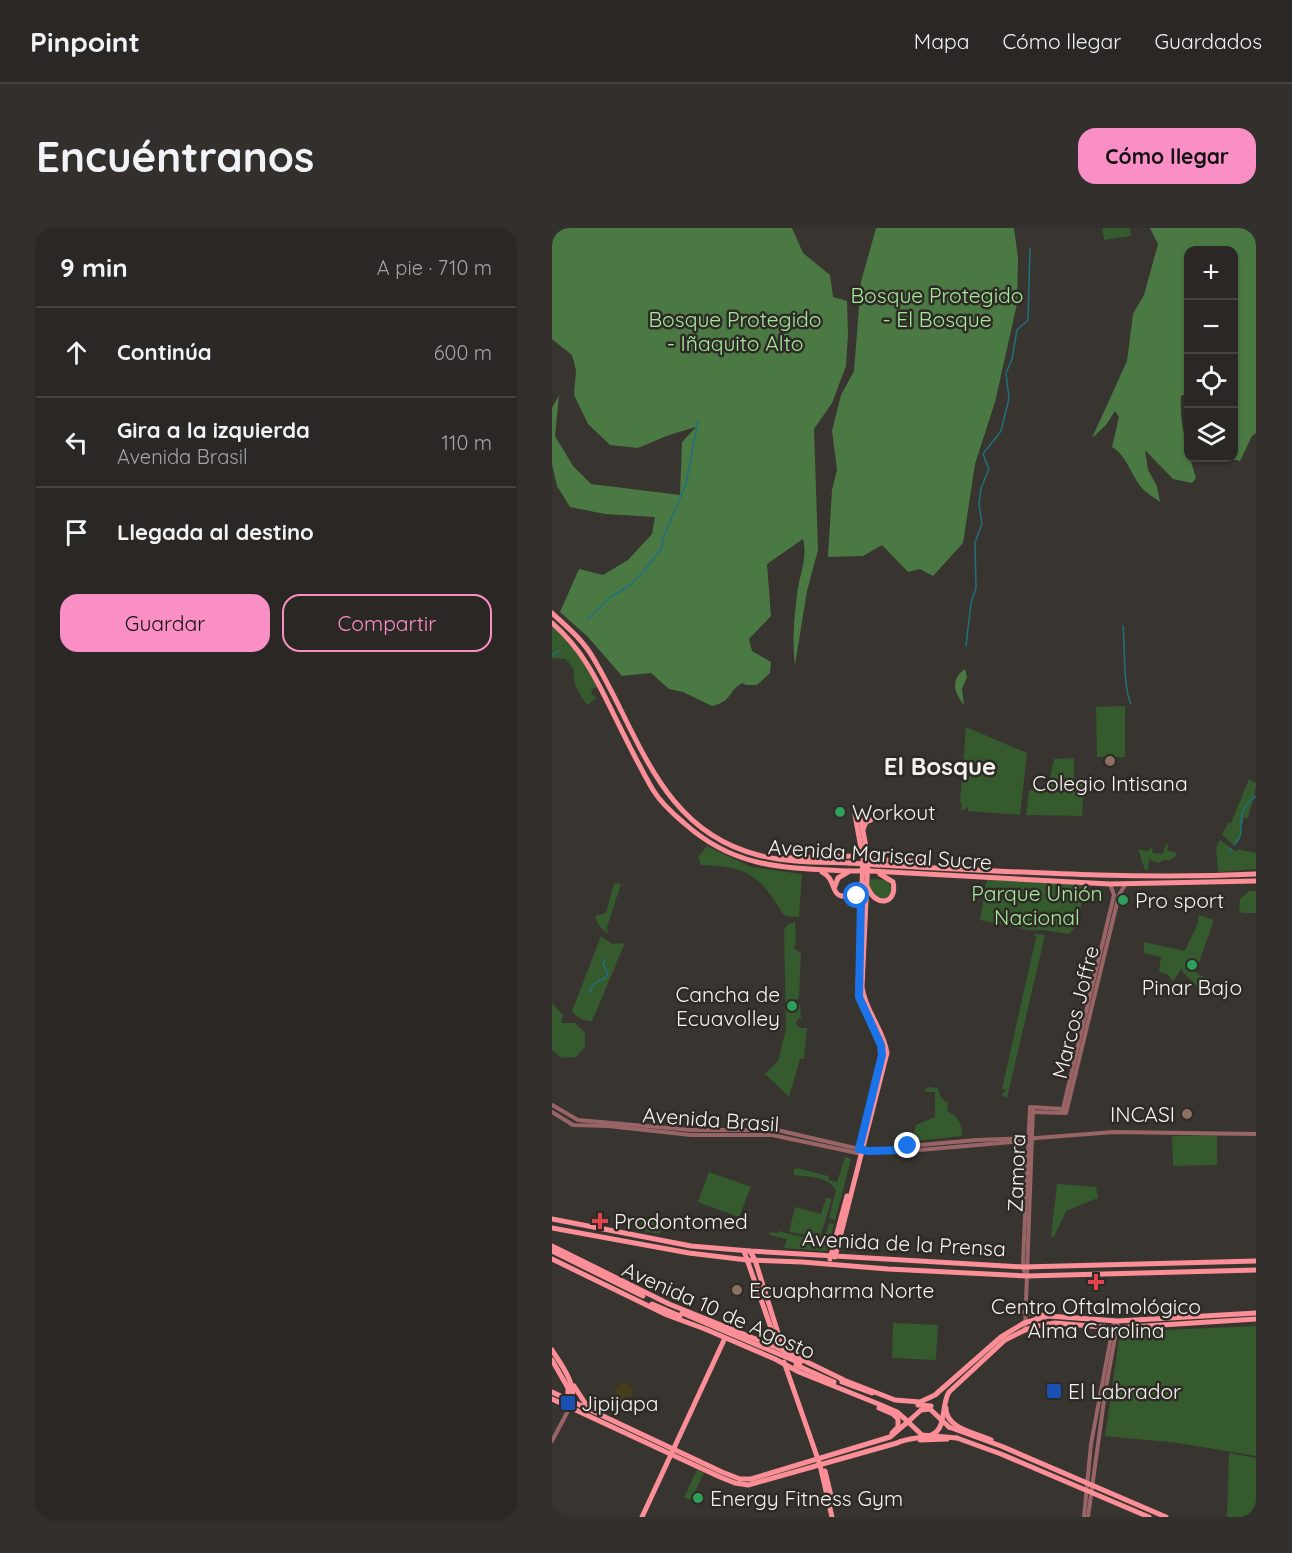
<!DOCTYPE html>
<html lang="es">
<head>
<meta charset="utf-8">
<style>
	:root { --surface:#2a2724; --page:#322f2c; --text:#f1f3f6; --muted:#a5a5a6; --line:#464441; --accent:#fa8fc6 }
	body { margin:0; font-family:Quicksand,sans-serif; background:var(--page); color:var(--text) }
	.controls { position:absolute; right:18px; top:18px; display:grid; overflow:hidden; border-radius:12px; box-shadow:0 2px 4px #0004 }
	.controls button { width:54px; height:54px; display:grid; place-items:center; padding:0; border:0; border-bottom:2px solid var(--line); background:var(--surface); color:var(--text); font:30px sans-serif }
	.stop { position:absolute; width:18px; height:18px; margin:-14px; border:4px solid #1a73e8; border-radius:50%; background:#fff }
	.stop.end { background:#1a73e8; border-color:#fff; box-shadow:0 2px 6px #0008 }
	.list { margin:0; padding:0; list-style:none }
	h2 { display:flex; justify-content:space-between; align-items:center; height:78px; margin:0; padding:0 24px; font-size:26px }
	h2 small { font-size:20px; font-weight:400; color:var(--muted) }
	.list li { display:grid; grid-template-columns:39px 1fr auto; gap:18px; align-items:center; box-sizing:border-box; height:90px; padding:0 24px; border-top:2px solid var(--line) }
	.list b { display:block; font-size:22px; white-space:nowrap }
	.list p { margin:0; font-size:20px; white-space:nowrap; color:var(--muted) }
	.list em { font-size:20px; font-style:normal; color:var(--muted) }
	.actions { display:flex; gap:12px; padding:18px 24px }
	.actions a { flex:1; padding:14px 0; border:2px solid var(--accent); border-radius:18px; text-align:center; font-size:21px; color:var(--accent) }
	.actions .main { background:var(--accent); color:#111 }
	.icon { flex:none; width:33px; height:33px; fill:none; stroke:currentColor; stroke-width:2; stroke-linecap:round; stroke-linejoin:round }
	.map { position:relative; flex:none; width:704px; height:1289px; overflow:hidden; border-radius:18px }
	header { display:flex; align-items:center; gap:36px; box-sizing:border-box; height:84px; padding:0 30px; background:var(--surface); border-bottom:2px solid var(--line) }
	header strong { font-size:28px }
	nav { display:flex; gap:33px; margin-inline-start:auto; font-size:21px }
	.intro { display:flex; align-items:center; justify-content:space-between; box-sizing:border-box; height:144px; padding:0 36px }
	h1 { margin:0; font-size:42px }
	.button { padding:15px 27px; border-radius:18px; background:var(--accent); color:#111; font-size:21px; font-weight:700 }
	main { display:flex; gap:36px; padding:0 36px }
	aside { flex:1; background:var(--surface); border-radius:18px; box-shadow:0 2px 4px #0004 }
	.map>svg:first-child { display:block }
</style>
</head>
<body>
<header>
<strong>Pinpoint</strong>
<nav><a>Mapa</a><a>Cómo llegar</a><a>Guardados</a></nav>
</header>
<div class="intro"><h1>Encuéntranos</h1><a class="button">Cómo llegar</a></div>
<main>
<aside>
<h2>9 min<small>A pie · 710 m</small></h2>
<ul class="list">
<li><svg class="icon" aria-label="ahead" viewBox="0 0 24 24"><path d="M12 20V5M6 11l6-6 6 6"/></svg><div><b>Continúa</b></div><em>600 m</em></li>
<li><svg class="icon" aria-label="left" viewBox="0 0 24 24"><path d="M17 20v-9H6M10 6l-5 5 5 5"/></svg><div><b>Gira a la izquierda</b><p>Avenida Brasil</p></div><em>110 m</em></li>
<li><svg class="icon" aria-label="arrive" viewBox="0 0 24 24"><path d="M6 21V4h12l-3 4 3 4H6"/></svg><div><b>Llegada al destino</b></div></li>
</ul>
<div class="actions"><a class="main">Guardar</a><a>Compartir</a></div>
</aside>
<div class="map">
<svg width="704" height="1289" viewBox="0 0 704 1289">
	<rect width="100%" height="100%" fill="#383430"/>
	<g fill="#345a2d">
		<polygon points="550,0 578,0 579,8 552,12"/>
		<path d="M0,398L17,414L48,459L41,460L39,466L45,470L35,477C27,465 20,456 22,442L14,431L0,430Z"/>
		<polygon points="573,478 573,529 545,529 544,479"/>
		<polygon points="414,499 475,525 468,587 416,583 416,580 414,579 413,582 409,582 410,575 408,574"/>
		<polygon points="522,530 522,555 532,556 530,588 474,587 477,562 495,564 502,531"/>
		<path d="M697,551L702,555L704,553C704,566 699,577 696,590H692L686,613L682,617L670,607L676,595H679Z"/>
		<polygon points="668,612 685,624 685,621 704,625 704,641 666,644 664,619"/>
		<polygon points="614,616 616,616 615,622 625,625 624,628 618,632 612,632 606,635 597,631 596,642 593,642 586,621 595,623 601,619 600,625 611,626"/>
		<path d="M155,618L199,639L250,646L247,689L234,688L231,686C207,646 196,639 149,637L146,629Z"/>
		<path d="M436,650L529,655C531,671 530,695 517,706L491,702H476L428,692C431,678 431,663 436,650Z"/>
		<polygon points="318,651 334,652 340,660 339,666 334,671 327,671 319,667 317,658"/>
		<polygon points="62,655 69,656 55,699 56,706 47,698 43,688 54,685"/>
		<polygon points="697,663 704,663 704,685 690,685 687,681 688,671"/>
		<polygon points="647,687 662,692 644,743 644,745 654,750 651,756 645,758 631,744 630,740 621,753 615,746 607,744 609,729 592,725 592,714 633,723 645,697"/>
		<polygon points="243,694 244,716 241,720 249,725 247,769 244,772 245,776 248,776 249,790 245,792 244,796 248,800 255,800 252,831 248,831 237,869 213,846 226,833 234,801 232,702 236,696"/>
		<polygon points="481,706 493,707 455,870 450,867 454,861 450,861 484,709"/>
		<path d="M49,708L60,716L73,715L40,793C34,794 23,789 20,783Z"/>
		<polygon points="0,775 11,787 9,795 23,795 33,805 33,819 24,829 10,830 0,822"/>
		<path d="M375,859L386,860L388,868L393,874H396L395,883C406,888 410,896 410,908L364,913L362,904L364,897L383,889V864H373Z"/>
		<polygon points="665,907 665,937 621,938 620,908"/>
		<path d="M293,929L299,931L283,992L277,990L284,962C275,948 256,949 242,947L241,942L245,940L276,948L277,952L285,954Z"/>
		<polygon points="157,944 199,959 187,989 146,974"/>
		<polygon points="505,956 544,959 546,970 514,983 502,1009 499,1008"/>
		<polygon points="274,970 280,971 268,1009 237,1004 243,979 269,986"/>
		<polygon points="90,989 111,993 108,1006 87,1002"/>
		<path d="M277,995L282,996L275,1023L232,1020L235,1011L217,1007L218,1004L226,1005L227,1003L264,1013C274,1011 274,1003 277,995Z"/>
		<polygon points="341,1095 386,1097 384,1132 340,1130"/>
		<polygon points="704,1098 704,1228 627,1215 553,1208 568,1104"/>
		<polygon points="677,1225 704,1230 704,1289 675,1289"/>
		<polygon points="145,1242 152,1245 139,1272 132,1269"/>
	</g>
	<g fill="#4b7943">
		<path d="M0,0H240L251,25L278,47L281,69L295,73L296,106L294,138L280,175L262,201L266,322L255,363L243,437C240,413 242,390 245,367C247,347 256,331 251,311L215,336L219,388L197,411L200,423L219,434L218,445L205,457H194L190,455C175,464 181,473 160,478L131,464L117,461L99,445L70,448L36,409L8,384L27,341L51,347L76,332L100,306L103,289L53,286L18,279L5,258L0,236V180L7,167L3,208L21,238L39,256L128,267L130,214L144,199L117,207L86,220L58,217L36,196L22,167L24,142L20,127L0,111Z"/>
		<polygon points="324,0 462,0 466,30 465,76 443,174 423,236 411,315 381,348 368,341 356,344 330,317 311,328 276,329 280,262 285,242 280,203 289,167 302,143 309,54"/>
		<path d="M598,0H704V205L700,208L688,233L674,230H682V22H636V165L629,168C627,198 636,222 644,250L640,255L621,251L593,222L596,242L605,258L608,274C602,269 594,265 589,259C579,246 574,227 560,219L567,189L563,183L554,197L540,210L575,133L581,86L592,67L606,16Z"/>
		<path d="M413,441L415,449L410,461L412,477C402,464 398,451 413,441Z"/>
	</g>
	<circle fill="#453d1c" cx="72" cy="1164" r="9"/>
	<g fill="none" stroke-linecap="round" stroke-linejoin="round">
		<g stroke="#20707d" stroke-width="1.5">
			<polyline points="35,392 56,371 78,357 93,342 109,321 111,310 134,256 146,192"/>
			<path d="M571,398C573,419 571,459 579,476"/>
			<polyline points="414,418 419,375 424,360 423,314 430,296 427,276 429,260 437,241 431,226 449,203 457,170 454,145 460,131 465,102 476,92 478,21"/>
			<polyline points="0,427 7,423"/>
			<path d="M682,617C698,602 678,586 704,568"/>
			<polyline points="677,624 679,621"/>
			<path d="M38,765C38,756 46,753 53,750L56,745L51,736L53,731"/>
		</g>
		<g stroke="#996466" stroke-width="4">
			<polyline points="0,877 26,892 139,902 225,902 316,923 356,923 473,913 484,910"/>
			<polyline points="0,884 21,897 56,898 139,907 220,907 310,926"/>
			<polyline points="478,884 514,885 567,667 573,657"/>
			<polyline points="510,885 562,667 558,656"/>
			<polyline points="353,921 356,918 425,912 484,910 562,904 704,906"/>
			<polyline points="475,1047 472,1043 471,1034 478,879 511,881"/>
			<polyline points="473,1102 481,880"/>
			<polyline points="0,1213 18,1179"/>
			<polyline points="532,1289 539,1216 562,1093"/>
			<polyline points="536,1289 553,1165 566,1093"/>
		</g>
		<g stroke="#fb8e96" stroke-width="5">
			<path d="M0,385C14,398 30,411 40,428C87,505 107,602 206,627C236,635 267,634 297,635"/>
			<path d="M0,395C31,422 45,452 63,489C75,513 87,538 101,562C109,575 120,585 132,595C183,641 233,640 298,643"/>
			<path d="M303,587L311,631L306,759C309,784 329,803 330,827L314,895"/>
			<polyline points="311,601 314,594 319,592"/>
			<polyline points="232,630 301,628 307,625 309,621"/>
			<polyline points="314,631 374,634 379,639"/>
			<path d="M326,637C452,643 578,652 704,646"/>
			<polyline points="319,643 558,656 704,653"/>
			<path d="M270,644C288,653 274,674 303,667L309,672"/>
			<polyline points="283,658 286,650 296,644"/>
			<path d="M316,660C324,680 346,676 341,654L328,646"/>
			<polyline points="294,666 311,655"/>
			<polyline points="0,991 139,1018 198,1023 471,1039 704,1033"/>
			<polyline points="0,1000 137,1025 195,1032 250,1034 336,1041 475,1048 704,1042"/>
			<polyline points="0,1018 117,1076 226,1120 290,1151"/>
			<polyline points="0,1023 91,1068"/>
			<polyline points="192,1023 226,1120"/>
			<polyline points="198,1023 203,1032 232,1124"/>
			<path d="M283,1029L335,825C332,802 313,783 310,759L316,630L308,587"/>
			<polyline points="0,1031 115,1087 153,1101 223,1131 247,1144 329,1177 345,1184 353,1191"/>
			<polyline points="278,1031 295,968"/>
			<polyline points="100,1076 128,1088"/>
			<polyline points="473,1084 494,1088"/>
			<polyline points="130,1085 248,1135"/>
			<path d="M0,1122C10,1138 24,1155 20,1174"/>
			<polyline points="0,1132 16,1160 16,1174"/>
			<polyline points="232,1134 268,1237 280,1289"/>
			<polyline points="244,1137 282,1154"/>
			<polyline points="289,1151 343,1172 368,1174 383,1167 449,1109 472,1095 496,1088 566,1093 704,1085"/>
			<polyline points="290,1154 320,1165"/>
			<polyline points="22,1158 37,1181"/>
			<polyline points="0,1164 170,1244 188,1251 199,1251 338,1209 358,1192"/>
			<path d="M0,1171L168,1249L183,1255L196,1257L345,1215C357,1209 367,1211 379,1207C395,1202 389,1176 397,1164L453,1112L473,1102L486,1098L503,1095L562,1100L704,1091"/>
			<polyline points="366,1177 379,1178"/>
			<polyline points="327,1180 341,1186 346,1191 346,1199 340,1205"/>
			<path d="M394,1180C393,1200 424,1205 439,1212"/>
			<polyline points="397,1199 449,1218 614,1289"/>
			<polyline points="405,1210 449,1226 597,1289"/>
			<polyline points="368,1212 395,1211"/>
			<polyline points="273,1243 280,1272"/>
			<polyline points="90,1289 173,1110"/>
		</g>
		<g stroke="#fb8e96" stroke-width="5">
			<polyline points="297,635 326,637"/>
			<polyline points="298,643 319,643"/>
			<polyline points="353,1191 370,1207 405,1210"/>
			<polyline points="359,1191 369,1182 378,1181 397,1199"/>
		</g>
	</g>
	<g fill="none" stroke-linecap="round" stroke-linejoin="round">
		<polyline stroke="#1a73e8" stroke-width="8" points="305,668 309,672 307,769 329,817 330,827 307,921 316,923 352,922 356,918"/>
	</g>
	<g fill="#8d6e63" stroke="#2e2a26" stroke-width="2">
		<circle cx="558" cy="533" r="6"/>
		<circle cx="635" cy="886" r="6"/>
		<circle cx="185" cy="1062" r="6"/>
	</g>
	<g fill="#2e9e5b" stroke="#2e2a26" stroke-width="2">
		<circle cx="288" cy="584" r="6"/>
		<circle cx="571" cy="672" r="6"/>
		<circle cx="640" cy="737" r="6"/>
		<circle cx="240" cy="778" r="6"/>
		<circle cx="146" cy="1270" r="6"/>
	</g>
	<g fill="#e0444e" stroke="#2e2a26" stroke-width="2">
		<path d="M45 984h6v6h6v6h-6v6h-6v-6h-6v-6h6z"/>
		<path d="M541 1045h6v6h6v6h-6v6h-6v-6h-6v-6h6z"/>
	</g>
	<g fill="#1a4fb4" stroke="#2e2a26" stroke-width="2">
		<rect x="494" y="1155" width="16" height="16" rx="3"/>
		<rect x="8" y="1167" width="16" height="16" rx="3"/>
	</g>
	<g text-anchor="middle" dominant-baseline="central" stroke-width="5" stroke-linejoin="round" paint-order="stroke">
		<g font-size="21" fill="#a5e899" stroke="#2e2a26">
			<text x="385" y="67">Bosque Protegido<tspan x="385" dy="24">- El Bosque</tspan></text>
			<text x="183" y="91">Bosque Protegido<tspan x="183" dy="24">- Iñaquito Alto</tspan></text>
			<text x="485" y="665">Parque Unión<tspan x="485" dy="24">Nacional</tspan></text>
		</g>
		<g font-size="21" fill="#f5f2ef" stroke="#2e2a26" text-anchor="start">
			<text x="558" y="555" text-anchor="middle">Colegio Intisana</text>
			<text x="300" y="584">Workout</text>
			<text x="583" y="672">Pro sport</text>
			<text x="640" y="759" text-anchor="middle">Pinar Bajo</text>
			<text x="228" y="766" text-anchor="end">Cancha de<tspan x="228" dy="24">Ecuavolley</tspan></text>
			<text x="623" y="886" text-anchor="end">INCASI</text>
			<text x="62" y="993">Prodontomed</text>
			<text x="197" y="1062">Ecuapharma Norte</text>
			<text x="544" y="1078" text-anchor="middle">Centro Oftalmológico<tspan x="544" dy="24">Alma Carolina</tspan></text>
			<text x="516" y="1163">El Labrador</text>
			<text x="29" y="1175">Jipijapa</text>
			<text x="158" y="1270">Energy Fitness Gym</text>
		</g>
		<g font-size="21" fill="#f5f2ef" stroke="#2e2a26">
			<text transform="translate(328 626) rotate(4)">Avenida Mariscal Sucre</text>
			<text transform="translate(523 784) rotate(-76)">Marcos Joffre</text>
			<text transform="translate(159 891) rotate(4)">Avenida Brasil</text>
			<text transform="translate(464 945) rotate(-88)">Zamora</text>
			<text transform="translate(352 1015) rotate(3)">Avenida de la Prensa</text>
			<text transform="translate(167 1082) rotate(24)">Avenida 10 de Agosto</text>
		</g>
		<g font-size="24" font-weight="bold" fill="#f5f2ef" stroke="#2e2a26">
			<text x="388" y="538">El Bosque</text>
		</g>
	</g>
</svg>
<div class="controls">
<button>+</button>
<button>−</button>
<button><svg class="icon" aria-label="locate" viewBox="0 0 24 24"><circle cx="12" cy="12" r="6"/><path d="M12 2v4M12 18v4M2 12h4M18 12h4"/></svg></button>
<button><svg class="icon" aria-label="layers" viewBox="0 0 24 24"><path d="M12 4l9 5-9 5-9-5zM3 14l9 5 9-5"/></svg></button>
</div>
<div class="stop" style="left:305px;top:668px"></div>
<div class="stop end" style="left:356px;top:918px"></div>
</div>
</main>
</body>
</html>
